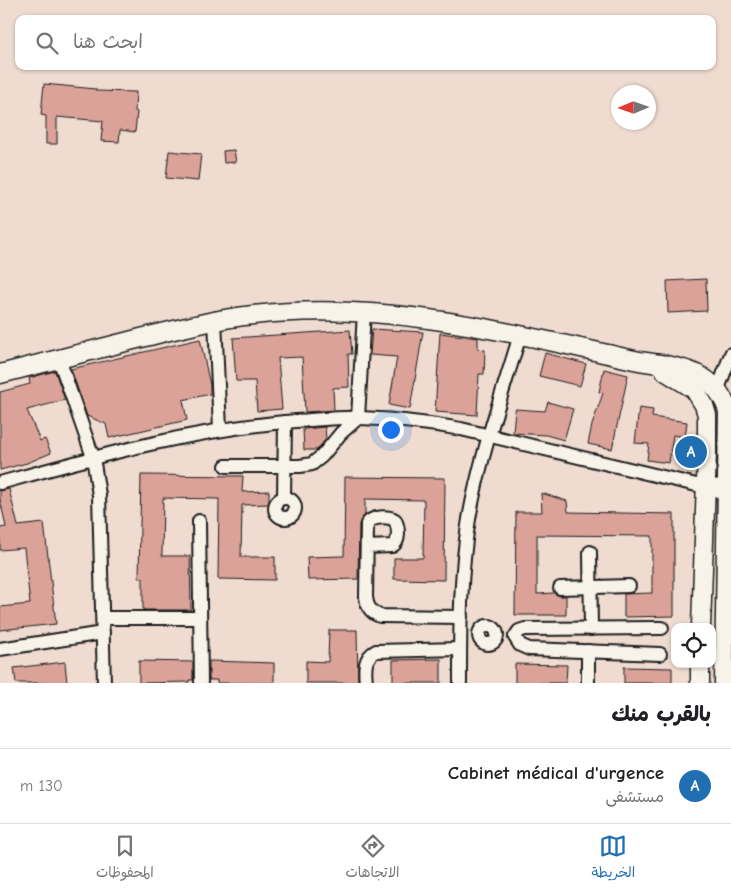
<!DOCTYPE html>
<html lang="ar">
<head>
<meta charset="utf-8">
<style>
	:root { --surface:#fff; --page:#f2f2f2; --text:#202124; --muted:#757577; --line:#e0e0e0; --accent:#1f6fb2 }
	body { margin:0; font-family:"Comic Neue","Playpen Sans Arabic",sans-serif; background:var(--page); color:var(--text); direction:rtl }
	.controls { position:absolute; right:15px; bottom:15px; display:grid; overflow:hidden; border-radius:10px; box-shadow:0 1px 4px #0004 }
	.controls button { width:45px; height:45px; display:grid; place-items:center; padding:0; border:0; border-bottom:1px solid var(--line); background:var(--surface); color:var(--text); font:25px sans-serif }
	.compass { position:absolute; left:611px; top:85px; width:45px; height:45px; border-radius:50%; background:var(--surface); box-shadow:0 1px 4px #0004; rotate:268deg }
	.you { position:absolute; left:390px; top:429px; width:18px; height:18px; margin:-12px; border:4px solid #fff; border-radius:50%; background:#1a73e8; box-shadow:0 0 0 8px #1a73e833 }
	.badge { display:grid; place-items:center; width:32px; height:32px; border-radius:50%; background:var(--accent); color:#fff; font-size:16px; font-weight:700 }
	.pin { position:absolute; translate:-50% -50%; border:2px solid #fff; box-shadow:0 1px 5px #0006 }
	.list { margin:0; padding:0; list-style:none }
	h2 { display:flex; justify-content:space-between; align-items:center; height:65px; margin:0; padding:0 20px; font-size:21px }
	h2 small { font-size:16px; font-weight:400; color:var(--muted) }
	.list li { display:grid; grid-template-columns:32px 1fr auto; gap:15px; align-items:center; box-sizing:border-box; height:75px; padding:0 20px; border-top:1px solid var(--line) }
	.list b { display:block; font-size:19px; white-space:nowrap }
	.list p { margin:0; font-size:16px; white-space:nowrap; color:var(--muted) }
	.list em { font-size:16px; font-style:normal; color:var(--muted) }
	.icon { flex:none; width:28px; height:28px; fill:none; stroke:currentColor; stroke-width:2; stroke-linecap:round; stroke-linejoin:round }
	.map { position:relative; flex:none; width:731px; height:683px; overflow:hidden; direction:ltr }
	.search { position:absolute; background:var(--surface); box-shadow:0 1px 4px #0004; left:15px; right:15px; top:15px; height:55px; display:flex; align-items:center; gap:12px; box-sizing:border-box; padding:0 18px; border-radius:10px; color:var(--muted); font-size:19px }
	.sheet { height:140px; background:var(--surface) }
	nav { display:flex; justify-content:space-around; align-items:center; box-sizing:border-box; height:70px; border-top:1px solid var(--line); background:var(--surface); font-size:14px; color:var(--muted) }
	nav a { display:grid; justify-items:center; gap:2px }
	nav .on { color:var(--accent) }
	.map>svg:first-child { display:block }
</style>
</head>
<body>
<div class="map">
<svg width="731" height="683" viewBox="0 0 731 683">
	<rect width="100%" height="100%" fill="#efdbd0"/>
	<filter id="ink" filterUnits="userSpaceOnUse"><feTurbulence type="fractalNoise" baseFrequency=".02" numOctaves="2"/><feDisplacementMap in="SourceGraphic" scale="10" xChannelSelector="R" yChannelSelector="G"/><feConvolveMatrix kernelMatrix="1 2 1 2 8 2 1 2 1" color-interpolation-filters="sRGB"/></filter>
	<g filter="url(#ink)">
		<g fill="#dba299" stroke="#1c1c1c">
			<polygon points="44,84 96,89 96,91 136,92 135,111 137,112 135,132 120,130 119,142 101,141 103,121 57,117 57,144 46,144 46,116 41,115"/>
			<polygon points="234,150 236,162 224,163 223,151"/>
			<polygon points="169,151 201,154 198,181 166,178"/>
			<polygon points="706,279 707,311 668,313 667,281"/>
			<polygon points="372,329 423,332 410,409 389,405 397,357 370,355"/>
			<polygon points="350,330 352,354 348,354 349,387 333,388 334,410 305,412 302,357 278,358 282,409 257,411 255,381 236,381 233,338"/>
			<polygon points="440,333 478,338 478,349 485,350 484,374 479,374 477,415 435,412"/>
			<polygon points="200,339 210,385 210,394 183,400 187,420 109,438 106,424 87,416 71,369"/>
			<polygon points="545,353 586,364 580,386 539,376"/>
			<polygon points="604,369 628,375 612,449 588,444 592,425 603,393 599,392"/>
			<polygon points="55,371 65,400 27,410 40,441 45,439 51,453 27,463 0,470 0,392 30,384 29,378"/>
			<polygon points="548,402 573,409 564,440 546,435 513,433 515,409 545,411"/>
			<polygon points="639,408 653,410 652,417 687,422 685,437 673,435 669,463 647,460 649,444 635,443"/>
			<polygon points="325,427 326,439 317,450 304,450 303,429"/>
			<polygon points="141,475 243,476 242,492 269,491 269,504 242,505 241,557 275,557 275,580 218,579 219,499 163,498 162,556 190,556 191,610 143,610 143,578 139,578"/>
			<polygon points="345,477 445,478 444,580 394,579 394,558 423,558 424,500 365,499 365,515 359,524 358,579 308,580 307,557 344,556"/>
			<polygon points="9,489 18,526 44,523 56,624 0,630 0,607 30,604 24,548 0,550 0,528 6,527 0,499 0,491"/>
			<polygon points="541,493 567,501 568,512 674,514 674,616 624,617 624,594 652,593 652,536 537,535 537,594 554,593 560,596 566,596 566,615 515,615 516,512 542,512"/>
			<polygon points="329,630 357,630 358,683 306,683 306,661 328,662"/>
			<polygon points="441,659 441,683 393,683 393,660"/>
			<polygon points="139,661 193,662 193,680 189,680 189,682 139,683"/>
			<polygon points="209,661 274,663 274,683 217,683 217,680 209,680"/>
			<polygon points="65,662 67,683 16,683 14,668"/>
			<polygon points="515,664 567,665 566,683 515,683"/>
			<polygon points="624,667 672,668 672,683 624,683"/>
		</g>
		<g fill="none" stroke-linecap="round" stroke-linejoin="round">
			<g stroke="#1c1c1c" stroke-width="16">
				<g id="street">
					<polyline points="215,320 220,429"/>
					<polyline points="59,359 93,457 99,495 104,683"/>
					<polyline points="718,389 731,354"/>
					<polyline points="226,466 300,466 312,464 322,456 341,433 358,418 364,312"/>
					<path d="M0,483C98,456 194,429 296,421C317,420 339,417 360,418C394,419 428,423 461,429L705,487"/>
					<polyline points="727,496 709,486 727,485"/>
					<polyline points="284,498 285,422"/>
					<circle cx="285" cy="508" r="10"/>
					<polyline points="199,521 201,683"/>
					<path d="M367,547L392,546C400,542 399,528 395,520C388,516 372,516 367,524L366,597C367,607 371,613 380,616L461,617"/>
					<polyline points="590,552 591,629"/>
					<polyline points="560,588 629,586"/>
					<polyline points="103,618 200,618"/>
					<circle cx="488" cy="635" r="9"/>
					<polyline points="515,637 519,631 525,629 662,628"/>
					<polyline points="515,637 520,645 529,649 660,654"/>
					<polyline points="0,649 103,633"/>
					<polyline points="588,651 588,683"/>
					<path d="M366,683C365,671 363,658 376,651L460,649"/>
					<path d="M460,683C460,628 460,573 469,519C480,456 502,395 520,335"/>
				</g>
			</g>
			<g stroke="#1c1c1c" stroke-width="21">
				<g id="secondary">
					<polyline points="665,371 694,389 704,405 707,415 707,452 701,627"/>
					<path d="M0,374C47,362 94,350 141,338C178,329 215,319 253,315C376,301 490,328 608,354C621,357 633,360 646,362C682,367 716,372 728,411L724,683"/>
					<polyline points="700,683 700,664"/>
				</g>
			</g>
			<use href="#street" stroke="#f7f3e8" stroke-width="12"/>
			<use href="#secondary" stroke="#f7f3e8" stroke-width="18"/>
		</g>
	</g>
</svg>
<div class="controls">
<button><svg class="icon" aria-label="locate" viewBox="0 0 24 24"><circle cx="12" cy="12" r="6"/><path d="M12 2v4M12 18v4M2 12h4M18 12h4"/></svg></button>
</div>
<svg class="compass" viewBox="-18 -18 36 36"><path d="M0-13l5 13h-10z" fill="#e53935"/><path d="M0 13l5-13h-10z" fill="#757577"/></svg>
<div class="you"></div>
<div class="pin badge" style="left:691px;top:452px">A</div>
<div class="search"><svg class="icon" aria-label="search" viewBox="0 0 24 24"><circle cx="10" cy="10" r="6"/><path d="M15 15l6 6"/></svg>ابحث هنا</div>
</div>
<section class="sheet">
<h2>بالقرب منك<small></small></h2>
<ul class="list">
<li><span class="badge">A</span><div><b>Cabinet médical d'urgence</b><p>مستشفى</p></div><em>130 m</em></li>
</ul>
</section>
<nav>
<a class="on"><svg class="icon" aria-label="map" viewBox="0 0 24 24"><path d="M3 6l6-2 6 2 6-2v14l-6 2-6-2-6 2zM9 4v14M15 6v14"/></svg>الخريطة</a>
<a><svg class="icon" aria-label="directions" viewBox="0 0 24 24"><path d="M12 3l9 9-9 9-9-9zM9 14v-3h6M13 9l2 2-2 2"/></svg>الاتجاهات</a>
<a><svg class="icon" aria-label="saved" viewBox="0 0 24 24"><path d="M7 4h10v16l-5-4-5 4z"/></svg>المحفوظات</a>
</nav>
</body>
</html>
